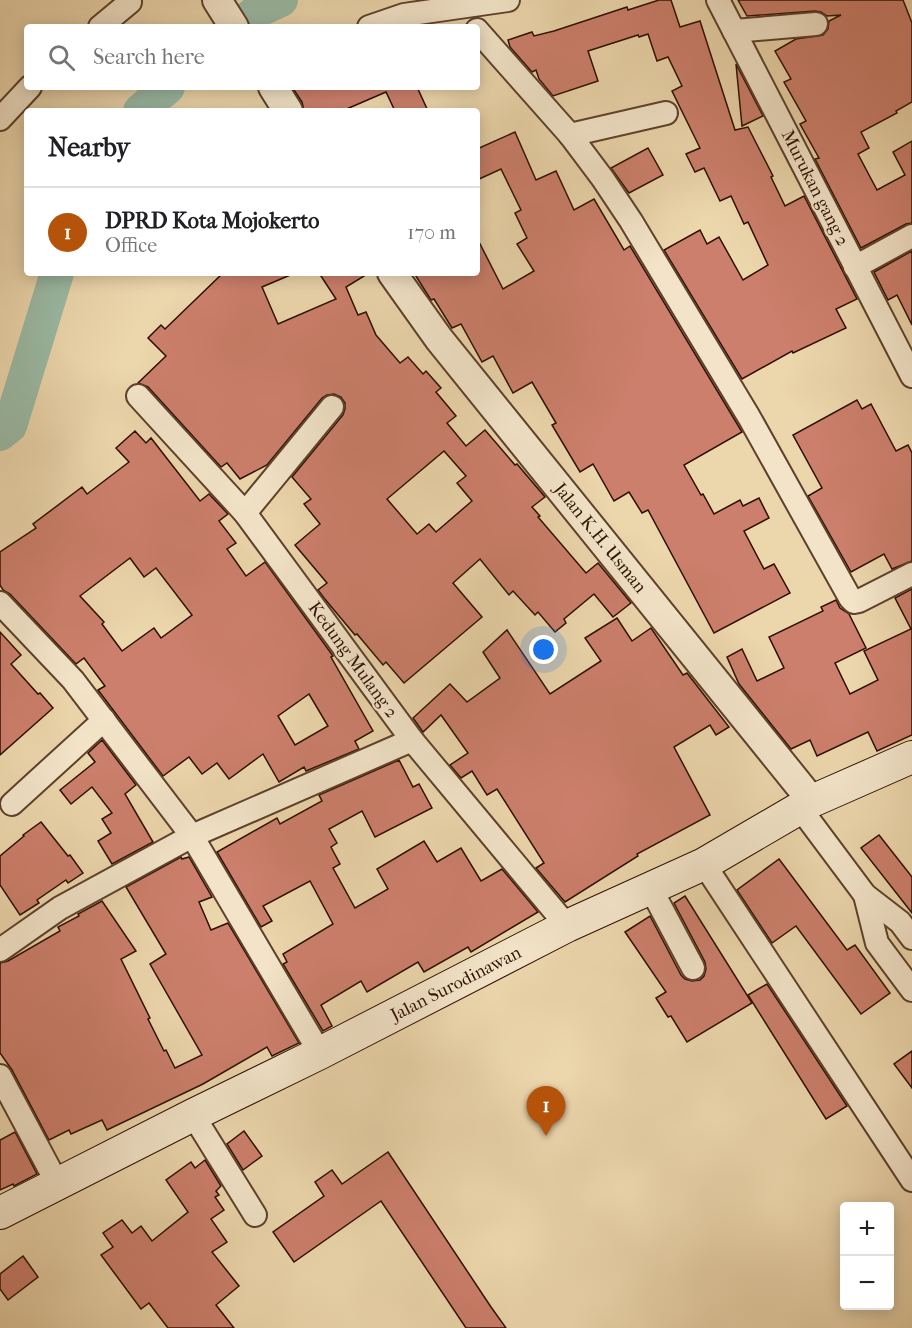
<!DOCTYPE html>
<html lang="en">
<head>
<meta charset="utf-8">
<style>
	:root { --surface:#fff; --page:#f6f6f6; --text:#202124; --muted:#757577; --line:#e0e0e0; --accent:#b45309 }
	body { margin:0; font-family:"IM FELL French Canon",serif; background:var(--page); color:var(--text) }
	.controls { position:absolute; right:18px; bottom:18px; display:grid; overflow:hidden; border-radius:6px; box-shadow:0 3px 15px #0003 }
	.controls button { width:54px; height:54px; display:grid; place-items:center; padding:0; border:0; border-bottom:2px solid var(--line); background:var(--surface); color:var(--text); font:30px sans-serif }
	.you { position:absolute; left:544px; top:650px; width:21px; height:21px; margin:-15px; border:4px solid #fff; border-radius:50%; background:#1a73e8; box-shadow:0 0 0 9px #1a73e833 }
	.badge { display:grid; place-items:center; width:39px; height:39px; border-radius:50%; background:var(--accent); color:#fff; font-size:20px; font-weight:700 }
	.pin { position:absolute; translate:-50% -50px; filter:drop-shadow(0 2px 3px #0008) }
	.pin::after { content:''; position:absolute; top:32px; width:21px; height:18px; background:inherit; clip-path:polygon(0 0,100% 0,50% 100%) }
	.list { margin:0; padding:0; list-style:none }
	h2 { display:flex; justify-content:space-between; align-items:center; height:78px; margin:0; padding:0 24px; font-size:26px }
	h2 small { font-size:20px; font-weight:400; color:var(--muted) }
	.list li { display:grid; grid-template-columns:39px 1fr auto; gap:18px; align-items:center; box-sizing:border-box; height:90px; padding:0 24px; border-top:2px solid var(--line) }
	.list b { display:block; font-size:22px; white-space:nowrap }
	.list p { margin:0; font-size:20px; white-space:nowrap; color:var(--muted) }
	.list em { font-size:20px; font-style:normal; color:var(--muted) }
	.icon { flex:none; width:33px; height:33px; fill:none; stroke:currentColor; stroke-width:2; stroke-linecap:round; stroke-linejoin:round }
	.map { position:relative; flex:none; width:912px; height:1328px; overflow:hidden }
	.search { position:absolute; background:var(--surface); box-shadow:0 3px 15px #0003; left:24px; top:24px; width:456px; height:66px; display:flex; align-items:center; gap:15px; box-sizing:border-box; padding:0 21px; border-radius:6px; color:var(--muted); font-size:22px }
	.panel { position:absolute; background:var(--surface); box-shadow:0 3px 15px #0003; left:24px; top:108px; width:456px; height:168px; border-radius:6px }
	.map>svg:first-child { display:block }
</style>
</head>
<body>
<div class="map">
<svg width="912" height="1328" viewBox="0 0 912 1328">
	<rect width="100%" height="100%" fill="#ecd6ac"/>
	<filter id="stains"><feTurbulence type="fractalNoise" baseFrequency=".00333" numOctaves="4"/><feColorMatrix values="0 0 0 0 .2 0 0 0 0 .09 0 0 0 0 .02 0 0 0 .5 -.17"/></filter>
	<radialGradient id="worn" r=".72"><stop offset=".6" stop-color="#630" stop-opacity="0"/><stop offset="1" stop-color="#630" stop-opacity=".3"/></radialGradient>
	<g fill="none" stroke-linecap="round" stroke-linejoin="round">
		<g stroke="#9abaa5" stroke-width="34">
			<polyline points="238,27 257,11 281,0"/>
			<polyline points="140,111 168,87"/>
			<polyline points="0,434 10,426 57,273"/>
		</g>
	</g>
	<g fill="#cc7f6c" stroke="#2d0f00" stroke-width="1.5" fill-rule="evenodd">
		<polygon points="659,0 671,0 680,27 700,21 735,130 748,127 773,176 771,177 785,206 804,196 857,299 836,309 846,328 793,353 792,351 742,379 664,250 700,230 707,244 719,237 743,280 768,265 748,222 744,224 731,196 720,201 704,168 695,172 686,154 700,148 672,91 682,86 668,57 657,61 648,34 639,37 638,35 588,51 598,81 553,96 539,79 536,70 532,72 510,47 508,40 532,32 534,36 554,31 627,7 628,10"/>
		<polygon points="738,0 903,0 912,23 912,102 896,111 897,113 861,132 869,148 858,154 877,190 905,175 893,152 912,141 912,223 906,224 861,248 815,159 819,158 800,124 806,121 784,82 791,79 775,51 796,39 823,35 828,29 829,21 841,15 827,16 821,12 815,11 747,16"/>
		<polygon points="736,64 763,116 742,126"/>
		<polygon points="292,87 417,87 428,111 395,111 386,92 342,111 304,111 302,102"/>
		<polygon points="515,132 536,180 556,171 574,210 594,199 624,250 630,246 742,432 684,465 701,495 703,494 714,514 740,500 743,506 759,498 769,518 744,531 764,569 774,564 790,593 714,633 648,510 642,513 629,492 614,501 593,464 580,472 552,425 556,423 532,382 513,393 493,356 482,362 461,324 452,328 434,299 431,300 414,273 477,273 477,238 503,289 534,271 517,244 527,238 515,213 521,210 501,169 477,180 477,149"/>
		<polygon points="648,148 663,175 629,193 611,168"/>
		<polygon points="912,251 912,325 897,295 888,300 874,272"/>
		<path d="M223,273H295L262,287L278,324L336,299L319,273H369L346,287L358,315L366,312L376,335L400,363L408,357L423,374L426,371L441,388L436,392L456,416L447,423L466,446L485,430L515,465L517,464L545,497L532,507L540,516L538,517L586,573L598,563L631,603L613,617L594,594L564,619L566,623L555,632L538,612L535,615L513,591L509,595L480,559L453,583L482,617L404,683L386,662L383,665L357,634L355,635L324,598L318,590L327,583L295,545L320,524L304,504L311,499L292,477L343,415L345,409V403L341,397L334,394L327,395L322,398L267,465L240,479L227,463L221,467L148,387L138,383L166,356L148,338L161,325L165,329ZM444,451L466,476L457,483L472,501L436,532L429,524L417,534L387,499Z"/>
		<polygon points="857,400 862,409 871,404 896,451 908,445 912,453 912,561 892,569 884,554 851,572 808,496 822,488 793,435"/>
		<path d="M135,431L146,443L151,438L200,501L209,494L228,514L219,521L236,543L227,549L246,576L265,562L333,656L331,657L373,731L355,741L359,749L306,771L304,767L279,782L263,754L229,779L217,763L202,774L189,757L163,776L98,690L105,686L84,658L76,664L10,594L3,590L0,585V552L36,528L33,524L82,487L87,494L129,462L116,448ZM130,558L144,577L156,568L192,615L161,638L154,628L122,651L102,624L104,622L80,596ZM309,694L328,726L295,745L278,716Z"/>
		<polygon points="912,589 912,735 877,751 868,732 817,756 810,740 791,749 739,684 727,657 742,649 757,681 784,668 769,637 823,611 821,607 836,600 840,608 849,614 866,648 835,663 850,694 878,680 864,651 911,629 895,598"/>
		<polygon points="617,618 632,641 651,628 683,675 687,673 729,727 716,735 710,725 674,747 710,815 637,854 638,856 565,902 536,868 544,863 497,789 487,795 472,771 461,778 450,765 468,753 441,715 423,732 413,718 450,684 467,702 500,678 483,652 507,630 550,694 601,661 585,638"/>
		<polygon points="0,632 21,655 11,664 38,694 40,693 53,708 0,755"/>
		<polygon points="102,740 136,785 125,794 153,842 112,864 98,841 111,833 102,819 112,813 92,787 71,804 60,790 95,762 88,753"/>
		<polygon points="399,760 413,787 419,784 432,808 375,837 362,811 329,829 337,843 331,847 340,864 333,868 355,908 388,889 377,869 424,841 437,862 461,848 481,881 502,869 538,912 471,952 468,947 424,972 418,962 367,992 361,981 321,1005 332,1026 323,1031 283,964 287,962 283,954 333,924 310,881 263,906 272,921 261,927 217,852 277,818 280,824 322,801 319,795"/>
		<polygon points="41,822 68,856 70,855 83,873 68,883 66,880 37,900 39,903 20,915 0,885 0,856 24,836 23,835"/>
		<polygon points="879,835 912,877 912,913 861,848"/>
		<polygon points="181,857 182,859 189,857 212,897 199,902 211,930 228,923 299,1043 272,1056 267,1047 203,1084 107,1130 102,1120 71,1134 69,1130 49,1140 12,1070 0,1053 0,963 8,961 60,931 58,927 79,916 78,914 102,901 136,951 121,959 150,1018 148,1019 164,1051 166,1050 175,1068 202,1055 150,964 166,954 126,887"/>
		<polygon points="779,859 847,950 855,945 890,993 861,1014 796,926 772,943 737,890"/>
		<polygon points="685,896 752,1003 687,1042 671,1016 668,1017 656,998 666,992 625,932 650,916 681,975 685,979 692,981 700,980 704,976 706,969 705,962 674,903"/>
		<polygon points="767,984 847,1106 826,1119 748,995"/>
		<polygon points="912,1051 912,1088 894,1064"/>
		<polygon points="244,1131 262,1156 243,1170 227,1144"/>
		<polygon points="15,1132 37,1174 14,1186 13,1184 0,1190 0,1140"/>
		<polygon points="388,1152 491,1307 506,1328 466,1328 381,1201 294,1262 273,1232 324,1196 315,1182 332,1170 342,1184"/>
		<polygon points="205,1160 221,1186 216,1191 219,1195 215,1197 224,1210 211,1219 227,1242 212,1252 239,1286 216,1305 234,1328 168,1328 149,1303 141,1309 101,1255 113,1247 103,1233 122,1220 132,1233 141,1226 152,1241 188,1212 166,1180 191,1162 195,1168"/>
		<polygon points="23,1256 38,1277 8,1300 0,1289 0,1274"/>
	</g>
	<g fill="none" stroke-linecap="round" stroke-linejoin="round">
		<g stroke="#5d412b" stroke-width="26">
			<g id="minor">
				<polyline points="718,0 912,376"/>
				<polyline points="100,27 130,2"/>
				<polyline points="369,27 404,15 508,0"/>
				<polyline points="477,30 570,135 603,179 631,221 749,417 850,598 854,602 859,601 912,574"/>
				<polyline points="734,31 816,24"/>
				<polyline points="0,119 30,87"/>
				<polyline points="570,135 666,113"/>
				<polyline points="855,267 912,236"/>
				<polyline points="138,396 245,513 412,740 567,926"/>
				<polyline points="245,513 332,407"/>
				<polyline points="0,603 73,680 192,836 320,1053"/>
				<polyline points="12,804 104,720"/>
				<polyline points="800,808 865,895 900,922 912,938"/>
				<polyline points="704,864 912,1180"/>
				<polyline points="651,889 693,968"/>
				<polyline points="865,895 877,943 912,990"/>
				<polyline points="0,950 60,908 192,836 412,740"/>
				<polyline points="0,1076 57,1183"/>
				<polyline points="193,1115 255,1215"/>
			</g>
		</g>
		<g stroke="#5d412b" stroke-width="32">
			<g id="tertiary">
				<polyline points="217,0 234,27"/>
				<polyline points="273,87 288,111"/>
				<polyline points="392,273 439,339 812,801"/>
			</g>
		</g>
		<g stroke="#2d0f00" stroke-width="34">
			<polyline id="secondary" points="0,1213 193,1115 320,1053 567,926 704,864 812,801 912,757"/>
		</g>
		<use href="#minor" stroke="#f3e4c9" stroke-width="22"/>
		<use href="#tertiary" stroke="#f3e4c9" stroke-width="28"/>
		<use href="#secondary" stroke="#f3e4c9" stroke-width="32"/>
	</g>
	<g text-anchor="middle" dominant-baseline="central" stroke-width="4.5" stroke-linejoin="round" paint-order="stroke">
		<g font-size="18" fill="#2d0f00" stroke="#f3e4c9">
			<text transform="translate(815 188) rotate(63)">Murukan gang 2</text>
			<text transform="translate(600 538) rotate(51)">Jalan K.H. Usman</text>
			<text transform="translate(353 660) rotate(54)">Kedung Mulang 2</text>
			<text transform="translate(456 984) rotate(-27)">Jalan Surodinawan</text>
		</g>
	</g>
	<rect width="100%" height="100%" filter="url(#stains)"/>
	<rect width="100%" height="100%" fill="url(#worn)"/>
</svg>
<div class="controls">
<button>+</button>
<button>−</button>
</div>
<div class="you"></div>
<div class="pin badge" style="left:546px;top:1136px">1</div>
<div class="search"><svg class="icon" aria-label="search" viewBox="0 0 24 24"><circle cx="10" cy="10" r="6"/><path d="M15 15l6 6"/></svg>Search here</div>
<section class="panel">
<h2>Nearby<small></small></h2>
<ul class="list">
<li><span class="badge">1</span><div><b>DPRD Kota Mojokerto</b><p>Office</p></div><em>170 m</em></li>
</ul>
</section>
</div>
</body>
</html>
